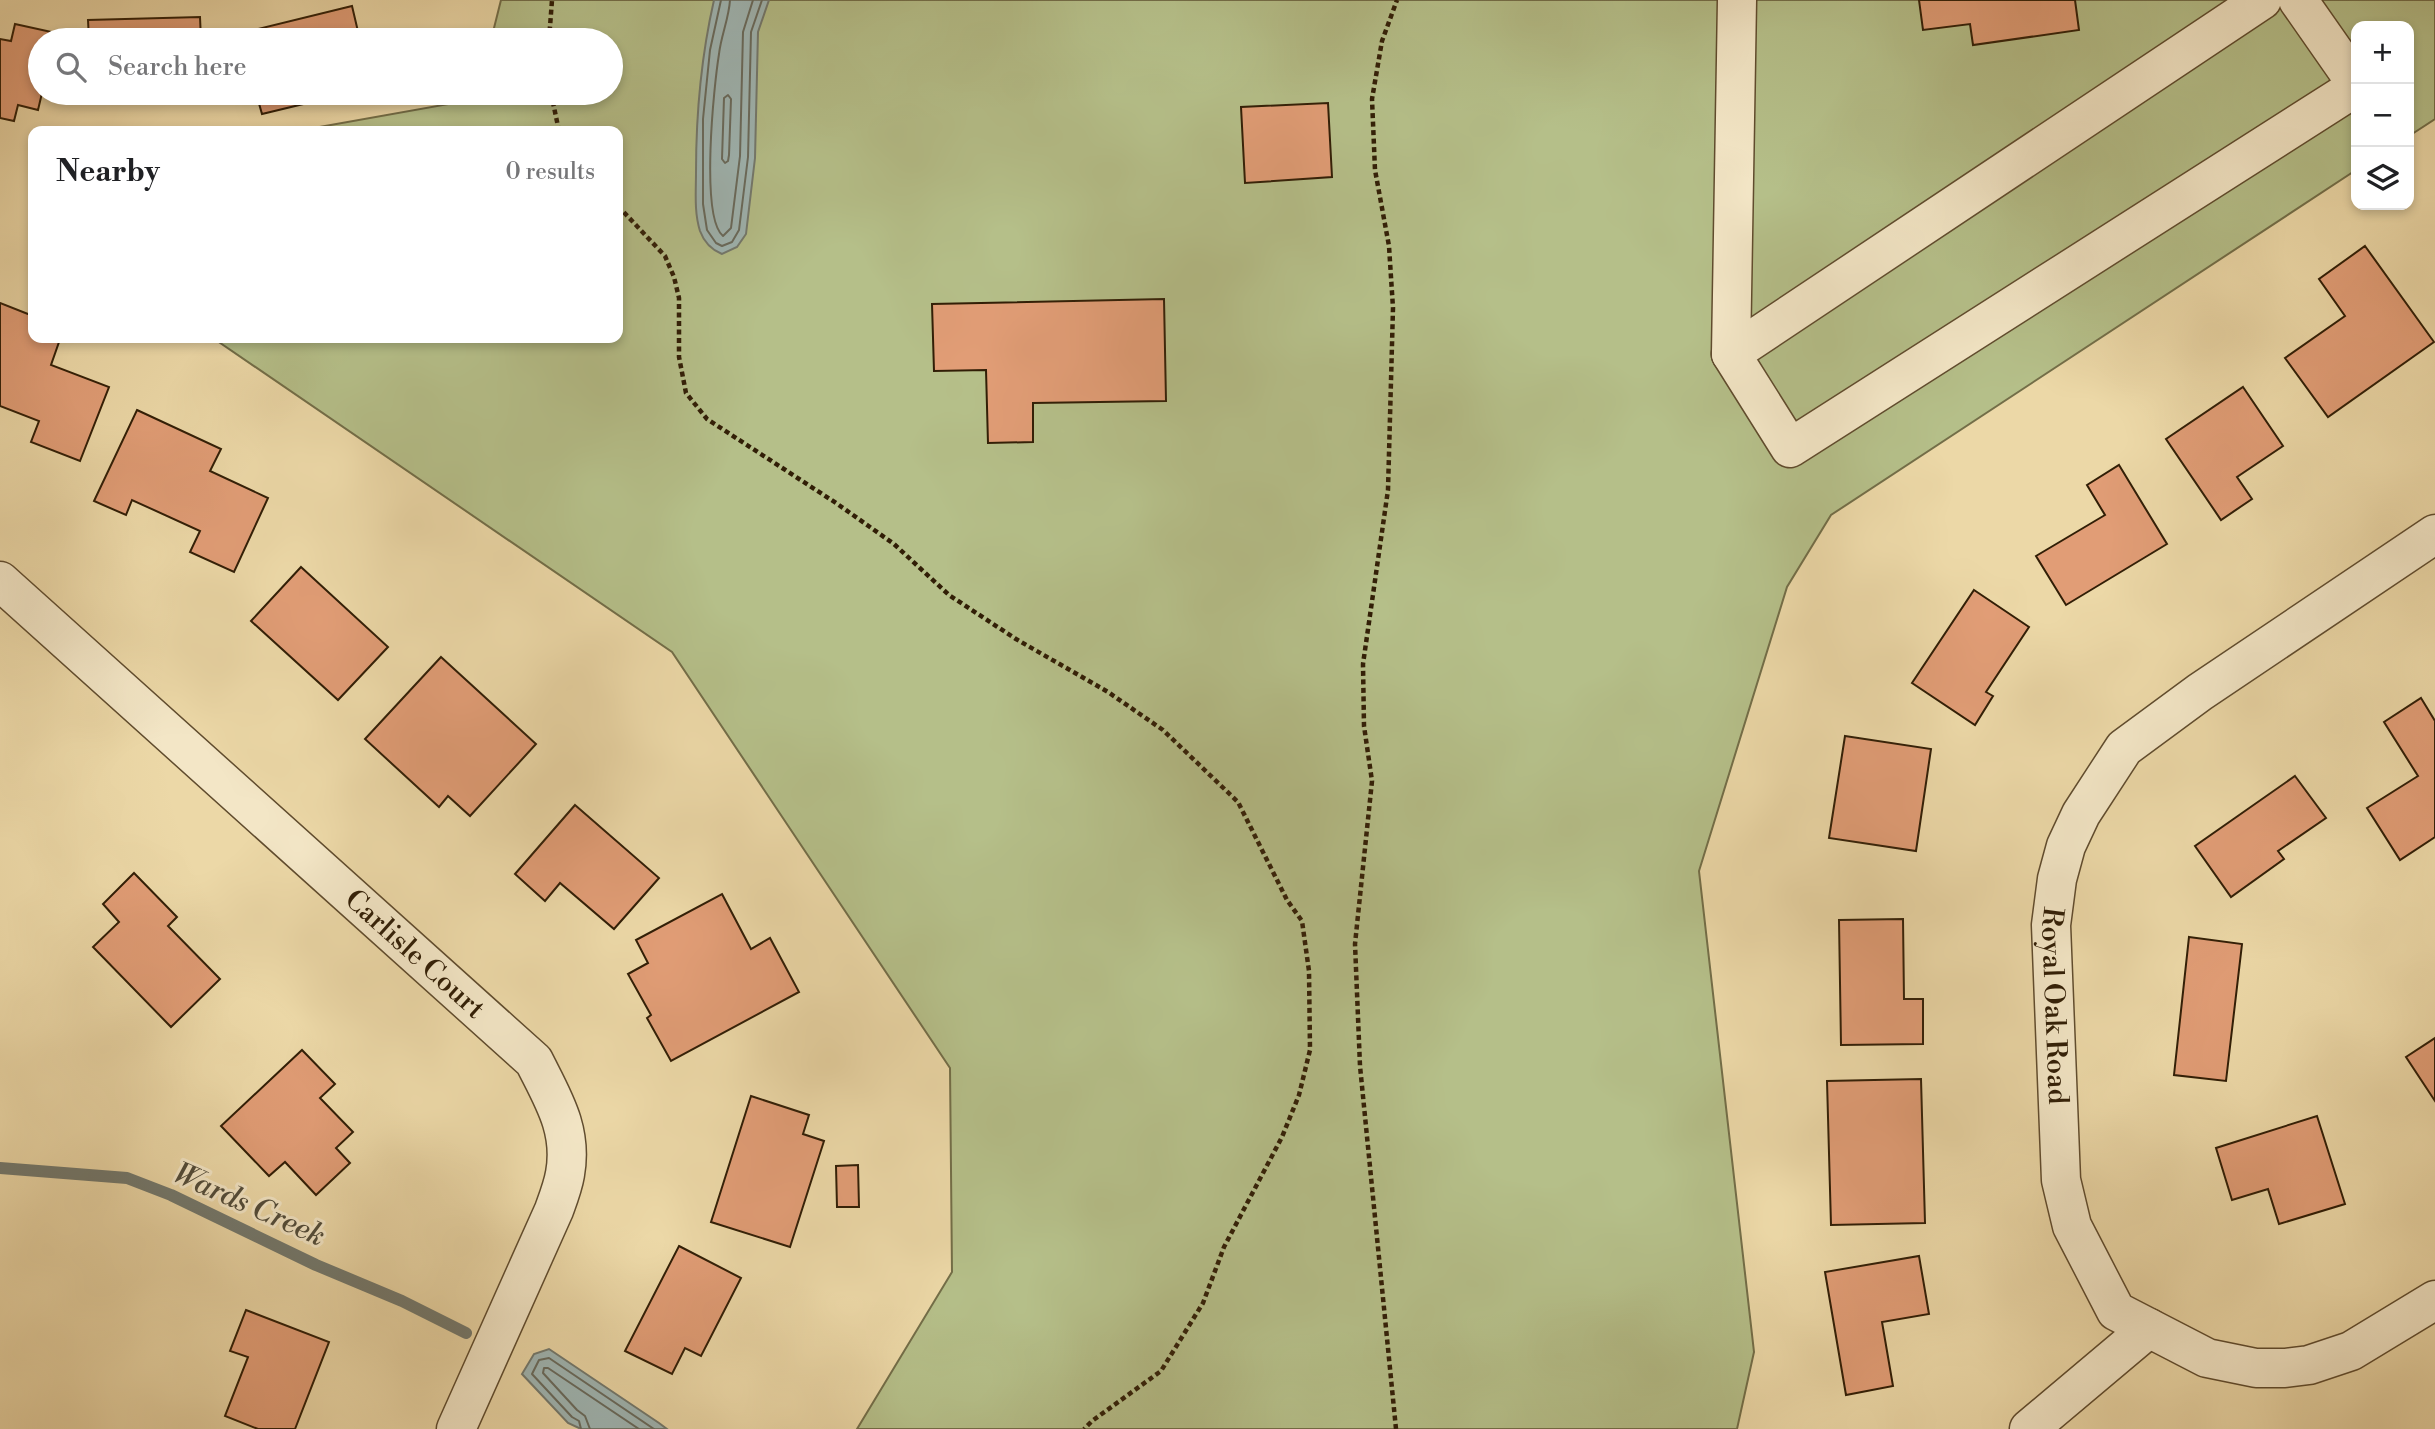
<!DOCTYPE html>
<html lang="en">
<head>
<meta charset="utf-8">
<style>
	:root { --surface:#fff; --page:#f2f2f2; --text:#202124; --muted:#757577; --line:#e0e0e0 }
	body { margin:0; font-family:"Libre Bodoni",serif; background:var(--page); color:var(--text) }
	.controls { position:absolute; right:21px; top:21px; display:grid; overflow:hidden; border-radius:14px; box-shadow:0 4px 10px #0003 }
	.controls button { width:63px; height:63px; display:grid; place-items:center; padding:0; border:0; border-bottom:2px solid var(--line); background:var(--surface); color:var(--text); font:35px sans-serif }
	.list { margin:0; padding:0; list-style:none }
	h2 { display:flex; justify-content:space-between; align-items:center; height:91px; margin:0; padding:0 28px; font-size:30px }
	h2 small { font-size:23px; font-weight:400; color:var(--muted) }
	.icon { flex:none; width:38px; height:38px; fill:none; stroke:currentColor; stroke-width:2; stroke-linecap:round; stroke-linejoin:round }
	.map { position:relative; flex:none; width:2435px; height:1429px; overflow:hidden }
	.search { position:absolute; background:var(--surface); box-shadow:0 4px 10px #0003; left:28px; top:28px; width:595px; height:77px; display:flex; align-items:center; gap:18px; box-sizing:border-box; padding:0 24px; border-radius:38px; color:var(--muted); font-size:26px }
	.panel { position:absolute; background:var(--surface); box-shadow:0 4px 10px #0003; left:28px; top:126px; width:595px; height:217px; border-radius:14px }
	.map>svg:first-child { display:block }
</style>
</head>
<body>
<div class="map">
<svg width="2435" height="1429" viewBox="0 0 2435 1429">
	<rect width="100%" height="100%" fill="#ecd8a7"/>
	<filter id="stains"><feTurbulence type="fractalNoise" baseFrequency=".00286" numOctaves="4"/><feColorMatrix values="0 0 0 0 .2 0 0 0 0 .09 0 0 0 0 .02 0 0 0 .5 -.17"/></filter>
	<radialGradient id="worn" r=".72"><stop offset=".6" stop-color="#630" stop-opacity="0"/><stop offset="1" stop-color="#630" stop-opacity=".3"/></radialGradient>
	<polygon fill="#b5bf89" stroke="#736e48" stroke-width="2" points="501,0 2435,0 2435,119 2409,136 2409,26 2356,26 2356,170 1831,515 1787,587 1699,871 1754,1352 1737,1429 857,1429 952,1272 950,1068 672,652 213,338 618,338 618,131 297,131 477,99 478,93 611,93 611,40 491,40"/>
	<g fill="#9fb6b4" stroke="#73796e" stroke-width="2">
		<path d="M714,0H769L758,32L755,158L746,234L737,247L722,254C712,250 704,242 700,231C694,212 696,192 696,172C696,113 701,57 714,0Z"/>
		<polygon points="549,1349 659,1423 667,1429 581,1429 568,1423 522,1374 534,1354"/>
	</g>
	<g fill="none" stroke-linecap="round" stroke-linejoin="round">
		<g stroke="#686a5d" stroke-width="2">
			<polyline points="721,0 710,50 703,119 703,204 707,230 716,243 722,246 732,242 739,230 748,157 751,32 762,0"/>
			<path d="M730,0C729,18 721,36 719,54C714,85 700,217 723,236L731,228L740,156L743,32L753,0"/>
			<polygon points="728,95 731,99 729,155 728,161 725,163 722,159 724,98"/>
			<polyline points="581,1429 579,1421 572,1417 532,1374 539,1360 549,1358 654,1429"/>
			<polyline points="590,1429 585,1416 577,1410 543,1373 544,1368 548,1368 639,1429"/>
		</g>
		<polyline stroke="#73796e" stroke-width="12" points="0,1168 127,1178 171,1195 316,1265 402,1301 466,1333"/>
	</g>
	<g fill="#e19d76" stroke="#311e06" stroke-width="2">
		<polygon points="1919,0 2075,0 2079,30 1973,45 1970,24 1923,30"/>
		<polygon points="352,6 360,40 243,40 242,33"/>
		<polygon points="200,17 201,40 89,40 88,20"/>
		<polygon points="15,24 56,33 54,40 40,40 40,93 42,93 38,110 18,105 14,121 0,118 0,39 11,41"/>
		<polygon points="256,93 349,93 262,114"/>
		<polygon points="1328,103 1332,177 1245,183 1241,107"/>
		<polygon points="2365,246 2434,342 2328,417 2285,358 2345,316 2319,279"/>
		<polygon points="1164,299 1166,401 1033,403 1033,442 988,443 986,370 934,371 932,304"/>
		<polygon points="0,303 33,316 33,338 49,338 59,342 51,365 109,387 80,461 31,442 39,421 0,406"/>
		<polygon points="2243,387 2283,446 2237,477 2252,499 2221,520 2166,439"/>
		<polygon points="137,410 221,449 210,471 268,498 234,572 190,552 200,531 132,500 126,515 94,501"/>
		<polygon points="2119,465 2167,544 2066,605 2036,556 2105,515 2087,485"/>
		<polygon points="301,567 388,647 338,700 251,621"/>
		<polygon points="1974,590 2029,627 1986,692 1993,696 1975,725 1912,683"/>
		<polygon points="441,657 536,744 470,816 448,796 439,807 365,739"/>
		<polygon points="2421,698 2435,721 2435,837 2400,860 2367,808 2418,776 2384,722"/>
		<polygon points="1845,736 1931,749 1916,851 1829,838"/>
		<polygon points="2295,776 2326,818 2278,851 2284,859 2231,897 2195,846"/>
		<polygon points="575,805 659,878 614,929 560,883 545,901 515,874"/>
		<polygon points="134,873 177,917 168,926 220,979 171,1027 93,947 119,922 103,904"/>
		<polygon points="722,894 751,949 770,938 799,992 671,1061 647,1018 651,1015 628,974 648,963 636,940"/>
		<polygon points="1903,919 1904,999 1923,999 1923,1044 1841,1045 1839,920"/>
		<polygon points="2189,937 2242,944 2226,1081 2174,1075"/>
		<polygon points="2435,1038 2435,1101 2406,1057"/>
		<polygon points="302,1050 335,1084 320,1098 353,1132 336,1148 350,1163 316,1195 285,1162 269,1176 221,1126"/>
		<polygon points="1921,1079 1925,1223 1831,1225 1827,1081"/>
		<polygon points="751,1096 809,1115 803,1134 824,1141 790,1247 711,1222"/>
		<polygon points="2317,1116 2345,1204 2279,1224 2268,1189 2232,1200 2216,1148"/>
		<polygon points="858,1165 859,1207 837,1207 836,1166"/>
		<polygon points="679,1246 741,1278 701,1356 685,1348 672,1374 625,1351"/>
		<polygon points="1919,1256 1929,1314 1882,1322 1893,1386 1846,1395 1825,1272"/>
		<polygon points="246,1310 329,1342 295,1429 258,1429 225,1416 248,1357 230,1351"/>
	</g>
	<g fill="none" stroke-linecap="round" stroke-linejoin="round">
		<g stroke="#604c2e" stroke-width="41">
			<g id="minor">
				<polyline points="2262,0 1731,354 1790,448 2356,87"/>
				<polyline points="2298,0 2356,83"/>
				<polyline points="1731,354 1737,0"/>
				<path id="s1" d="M2435,534L2200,692L2124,748L2081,814L2066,846L2057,879L2051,925L2061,1180L2072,1226L2116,1311L2207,1358L2256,1368H2285L2309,1365L2351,1351L2435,1300"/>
				<path id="s2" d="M0,581L534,1061C553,1099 573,1130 565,1174C563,1186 558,1199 554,1210L456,1429"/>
				<polyline points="2029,1429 2149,1328"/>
			</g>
		</g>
		<g stroke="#311e06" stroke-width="4.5" stroke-dasharray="5 3.5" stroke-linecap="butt">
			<polyline points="549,40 552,0"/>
			<polyline points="551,93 559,131"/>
			<polyline points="618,206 665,256 674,277 679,298 679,357 686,393 707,419 836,503 894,544 949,595 1016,639 1108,692 1163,730 1238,802 1287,900 1302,921 1309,971 1310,1050 1299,1095 1282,1137 1224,1247 1203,1303 1161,1371 1092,1421 1084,1429"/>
			<polyline points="1396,1429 1360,1066 1355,944 1372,781 1364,726 1363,664 1388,490 1393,308 1389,246 1375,170 1372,99 1382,41 1397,0"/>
		</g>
		<use href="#minor" stroke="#f3e6c6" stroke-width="38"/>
	</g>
	<g text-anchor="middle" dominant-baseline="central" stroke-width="6" stroke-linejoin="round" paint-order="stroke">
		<g font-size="28" fill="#311e06" stroke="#f3e6c6">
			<text stroke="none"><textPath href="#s2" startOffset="558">Carlisle Court</textPath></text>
			<text stroke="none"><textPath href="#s1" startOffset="653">Royal Oak Road</textPath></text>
		</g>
		<g font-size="30" font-style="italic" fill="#524c3a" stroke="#f3e6c6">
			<text transform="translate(249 1205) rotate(24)">Wards Creek</text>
		</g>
	</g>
	<rect width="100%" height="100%" filter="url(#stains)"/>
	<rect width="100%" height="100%" fill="url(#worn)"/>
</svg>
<div class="controls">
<button>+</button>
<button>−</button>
<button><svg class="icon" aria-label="layers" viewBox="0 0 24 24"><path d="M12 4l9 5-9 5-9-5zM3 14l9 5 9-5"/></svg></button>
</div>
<div class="search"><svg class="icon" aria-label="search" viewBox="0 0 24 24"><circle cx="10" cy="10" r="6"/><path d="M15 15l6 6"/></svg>Search here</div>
<section class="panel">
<h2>Nearby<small>0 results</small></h2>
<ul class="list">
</ul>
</section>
</div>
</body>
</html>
